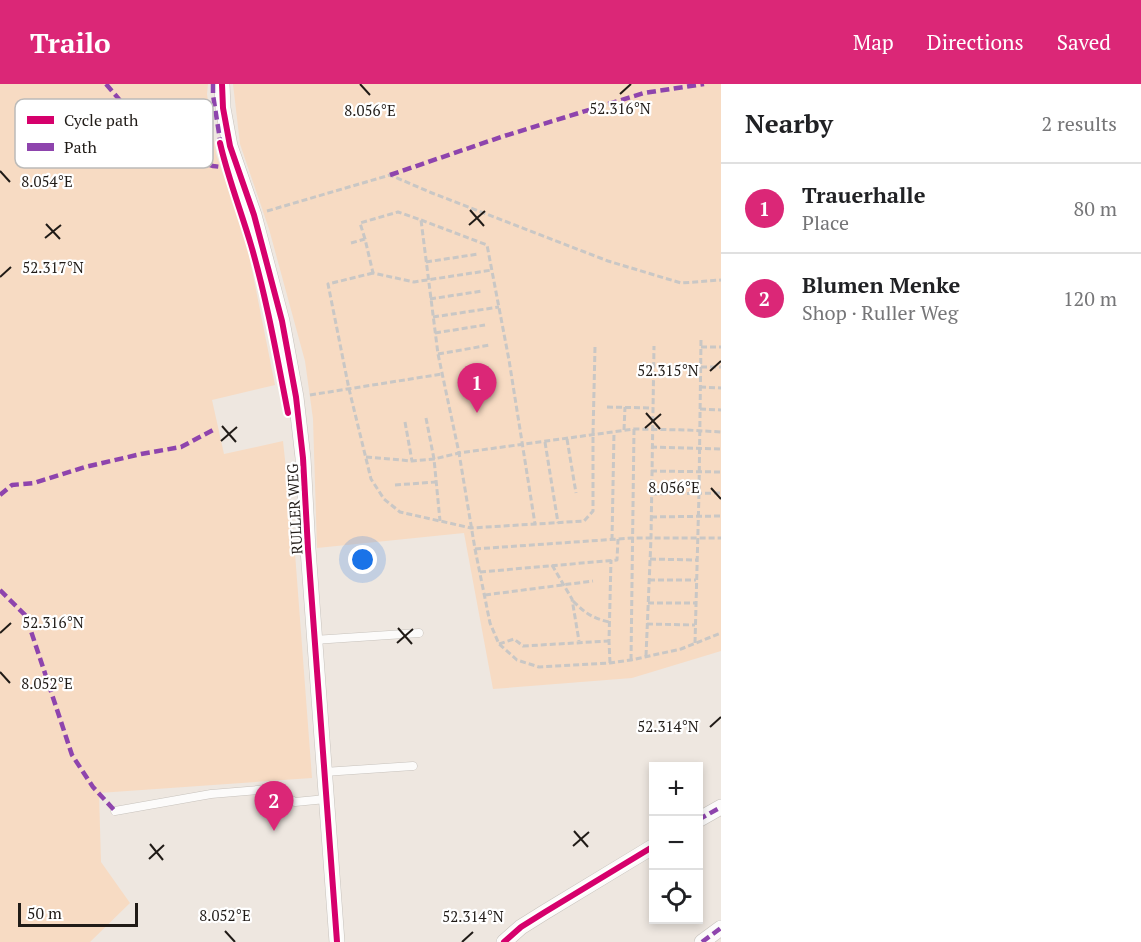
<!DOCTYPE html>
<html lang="en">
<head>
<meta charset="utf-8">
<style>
	:root { --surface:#fff; --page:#f2f2f2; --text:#202124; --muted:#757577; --line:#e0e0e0; --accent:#db2777 }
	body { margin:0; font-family:"PT Serif",serif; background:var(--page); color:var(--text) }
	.controls { position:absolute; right:18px; bottom:18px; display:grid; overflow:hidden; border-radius:0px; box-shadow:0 3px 9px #0003 }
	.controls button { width:54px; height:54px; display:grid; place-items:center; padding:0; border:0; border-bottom:2px solid var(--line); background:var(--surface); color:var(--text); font:30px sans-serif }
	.scale { position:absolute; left:18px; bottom:15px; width:120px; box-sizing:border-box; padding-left:6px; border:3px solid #201b17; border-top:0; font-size:16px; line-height:21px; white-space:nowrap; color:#201b17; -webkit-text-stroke:4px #fff; paint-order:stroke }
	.you { position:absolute; left:363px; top:476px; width:21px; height:21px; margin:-15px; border:4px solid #fff; border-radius:50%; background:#1a73e8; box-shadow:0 0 0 9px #1a73e833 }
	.badge { display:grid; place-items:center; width:39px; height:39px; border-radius:50%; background:var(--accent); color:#fff; font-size:20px; font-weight:700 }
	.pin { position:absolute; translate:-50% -50px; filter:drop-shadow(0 2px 3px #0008) }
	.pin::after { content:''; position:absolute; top:32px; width:21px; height:18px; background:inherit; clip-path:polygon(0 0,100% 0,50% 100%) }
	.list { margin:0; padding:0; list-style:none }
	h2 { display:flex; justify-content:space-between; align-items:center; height:78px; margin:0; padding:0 24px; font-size:26px }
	h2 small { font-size:20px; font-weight:400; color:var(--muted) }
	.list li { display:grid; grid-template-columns:39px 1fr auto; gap:18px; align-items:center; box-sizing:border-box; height:90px; padding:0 24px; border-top:2px solid var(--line) }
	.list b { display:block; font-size:22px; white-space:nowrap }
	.list p { margin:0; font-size:20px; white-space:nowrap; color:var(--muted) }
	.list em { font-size:20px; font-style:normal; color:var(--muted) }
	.icon { flex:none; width:33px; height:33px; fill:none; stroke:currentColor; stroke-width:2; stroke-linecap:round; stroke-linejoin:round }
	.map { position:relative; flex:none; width:721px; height:858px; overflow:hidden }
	header { display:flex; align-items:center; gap:36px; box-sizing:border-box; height:84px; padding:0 30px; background:var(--accent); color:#fff }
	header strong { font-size:28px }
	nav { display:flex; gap:33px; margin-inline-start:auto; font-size:21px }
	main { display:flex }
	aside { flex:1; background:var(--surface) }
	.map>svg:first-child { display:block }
</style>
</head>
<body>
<header>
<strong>Trailo</strong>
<nav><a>Map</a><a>Directions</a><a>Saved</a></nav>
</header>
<main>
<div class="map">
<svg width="721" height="858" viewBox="0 0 721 858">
	<rect width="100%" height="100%" fill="#eee7e0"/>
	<g fill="#f7dbc3">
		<polygon points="0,0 208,0 207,10 216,70 246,156 275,301 212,316 224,370 283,357 295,469 312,694 99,709 101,778 130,819 90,858 0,858"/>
		<polygon points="233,0 721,0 721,567 632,594 493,605 464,449 317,464 313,335 305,277 269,145 240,60"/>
	</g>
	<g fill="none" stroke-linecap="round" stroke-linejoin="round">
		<g stroke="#c7c2bc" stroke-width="9">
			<g id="lane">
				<polyline points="314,556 419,549"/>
				<polyline points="324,688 413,682"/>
				<polyline points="115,727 211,710 258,706 275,707 295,718 326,715"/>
			</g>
		</g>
		<g stroke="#c7c2bc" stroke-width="16">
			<g id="street">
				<polyline points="222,0 223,24 230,62 254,131 267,180 282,237 296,313 303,374 308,465 337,858"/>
				<polyline points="698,736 721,723"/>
				<polyline points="504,858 521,843 545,828 654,762"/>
				<polyline points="702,858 721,844"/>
			</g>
		</g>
		<g stroke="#c9c7c5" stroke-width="3" stroke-dasharray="6 3" stroke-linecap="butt">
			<polyline points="267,127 390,91 432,109 608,177 681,199 721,196"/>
			<polyline points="421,136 487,161 509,276 535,440"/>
			<polyline points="365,155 360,139 398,128 421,136 438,270 459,369 475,465 490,539 499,560 517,576 539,583 610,579 631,576 681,565 721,549"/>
			<polyline points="351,159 365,155 373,189 414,198 492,186"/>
			<polyline points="426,178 478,170"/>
			<polyline points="373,189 328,200 349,305 371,395 384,415 400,428 471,444 584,437 593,427 593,350 595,263"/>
			<polyline points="430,215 482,207"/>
			<polyline points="433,233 499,223"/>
			<polyline points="435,249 485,241"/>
			<polyline points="701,263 721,263"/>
			<polyline points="438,270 490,261"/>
			<polyline points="701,283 721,283"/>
			<polyline points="700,303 721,304"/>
			<polyline points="310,311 442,290"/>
			<polyline points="607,323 652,324"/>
			<polyline points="700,325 721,326"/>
			<polyline points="426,334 434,375 440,437"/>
			<polyline points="405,338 412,377"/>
			<polyline points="624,346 625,323"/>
			<polyline points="567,355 576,409"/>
			<polyline points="545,358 558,439"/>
			<polyline points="651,363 721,365"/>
			<polyline points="366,373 412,377 434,375 459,369 634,345 687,346 721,348"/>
			<polyline points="651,387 721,388"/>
			<polyline points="395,401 436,398"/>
			<polyline points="651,410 721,409"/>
			<polyline points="651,433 721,432"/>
			<polyline points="612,456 614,348"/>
			<polyline points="475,465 632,454 721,454"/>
			<polyline points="650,475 697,476"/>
			<polyline points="552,481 572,515 579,557"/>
			<polyline points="480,488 617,476 618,455"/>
			<polyline points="649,496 696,496"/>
			<polyline points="485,511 593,497"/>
			<path d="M573,517C585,529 592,534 609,538"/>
			<polyline points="648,519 696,519"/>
			<polyline points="647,540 695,541"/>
			<polyline points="695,559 699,409 701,256"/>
			<polyline points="499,560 514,555 523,562 609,557"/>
			<polyline points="646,572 651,454 654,262"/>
			<polyline points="631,576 634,345"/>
			<polyline points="610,579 609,557 611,476"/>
		</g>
		<use href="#lane" stroke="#fcfbfa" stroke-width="8"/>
		<use href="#street" stroke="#fcfbfa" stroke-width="15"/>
		<g stroke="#8e44ad" stroke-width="4.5" stroke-dasharray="9 4.5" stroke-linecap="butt">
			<polyline points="106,0 153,55 183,73 213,82 230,84"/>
			<polyline points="213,0 213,11 221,62"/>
			<polyline points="390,91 501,53 644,9 704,0"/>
			<polyline points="0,411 12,401 34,399 85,383 141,370 181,363 215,345"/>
			<polyline points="0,506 26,532 72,671 93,703 115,727"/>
			<polyline points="698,736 721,723"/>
			<polyline points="702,858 721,844"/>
		</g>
		<g stroke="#fff" stroke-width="10">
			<g id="cycleway">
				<polyline points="222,0 223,24 230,62 254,131 267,180 282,237 296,313 303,374 308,465 337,858"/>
				<path d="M220,59C228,94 241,127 251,161C267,216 277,273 288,329"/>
				<polyline points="504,858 521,843 545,828 654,762"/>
			</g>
		</g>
		<use href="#cycleway" stroke="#d6006c" stroke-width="6"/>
	</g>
	<path fill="none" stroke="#201b17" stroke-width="2" d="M360,0L370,11M620,10L631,0M0,87L10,98M470,126L484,142M46,140L60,155M469,141L485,127M45,154L61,141M0,193L11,183M710,287L721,277M646,329L660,345M222,342L236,358M645,344L661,330M221,357L237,343M711,404L721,415M398,544L412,560M0,549L11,539M397,559L413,545M0,588L10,599M710,643L721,633M574,747L588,763M150,760L163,776M573,762L589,748M149,775L164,761M225,847L235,858M462,858L473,848"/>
	<g text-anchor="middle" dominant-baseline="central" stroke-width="4.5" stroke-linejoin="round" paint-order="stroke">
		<g font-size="15" fill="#201b17" stroke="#fff">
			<text transform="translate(294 425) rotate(-93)">RULLER WEG</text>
		</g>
	</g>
	<rect x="15" y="15" width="198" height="69" rx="9" fill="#fff" stroke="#bcbbb9" stroke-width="1.5"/>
	<rect x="27" y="32" width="27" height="8" fill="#d6006c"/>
	<rect x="27" y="59" width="27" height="8" fill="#8e44ad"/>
	<g font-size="16" fill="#201b17">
		<text x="64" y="42">Cycle path</text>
		<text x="64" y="69">Path</text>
	</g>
	<g font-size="15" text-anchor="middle" fill="#201b17" stroke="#fff" stroke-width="4.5" stroke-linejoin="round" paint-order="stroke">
		<text x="620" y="30">52.316°N</text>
		<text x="370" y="32">8.056°E</text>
		<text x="47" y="103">8.054°E</text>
		<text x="53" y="189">52.317°N</text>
		<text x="668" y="292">52.315°N</text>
		<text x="674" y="409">8.056°E</text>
		<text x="53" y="544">52.316°N</text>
		<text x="47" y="605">8.052°E</text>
		<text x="668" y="648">52.314°N</text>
		<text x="225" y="837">8.052°E</text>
		<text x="473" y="838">52.314°N</text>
	</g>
</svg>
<div class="controls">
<button>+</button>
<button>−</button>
<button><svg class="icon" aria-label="locate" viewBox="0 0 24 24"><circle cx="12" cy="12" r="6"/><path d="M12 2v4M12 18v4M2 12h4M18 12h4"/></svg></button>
</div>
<div class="scale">50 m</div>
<div class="you"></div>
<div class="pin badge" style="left:477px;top:329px">1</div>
<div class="pin badge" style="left:274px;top:747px">2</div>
</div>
<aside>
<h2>Nearby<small>2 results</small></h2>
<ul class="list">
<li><span class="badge">1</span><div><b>Trauerhalle</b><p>Place</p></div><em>80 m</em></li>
<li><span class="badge">2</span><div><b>Blumen Menke</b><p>Shop · Ruller Weg</p></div><em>120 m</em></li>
</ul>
</aside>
</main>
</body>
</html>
